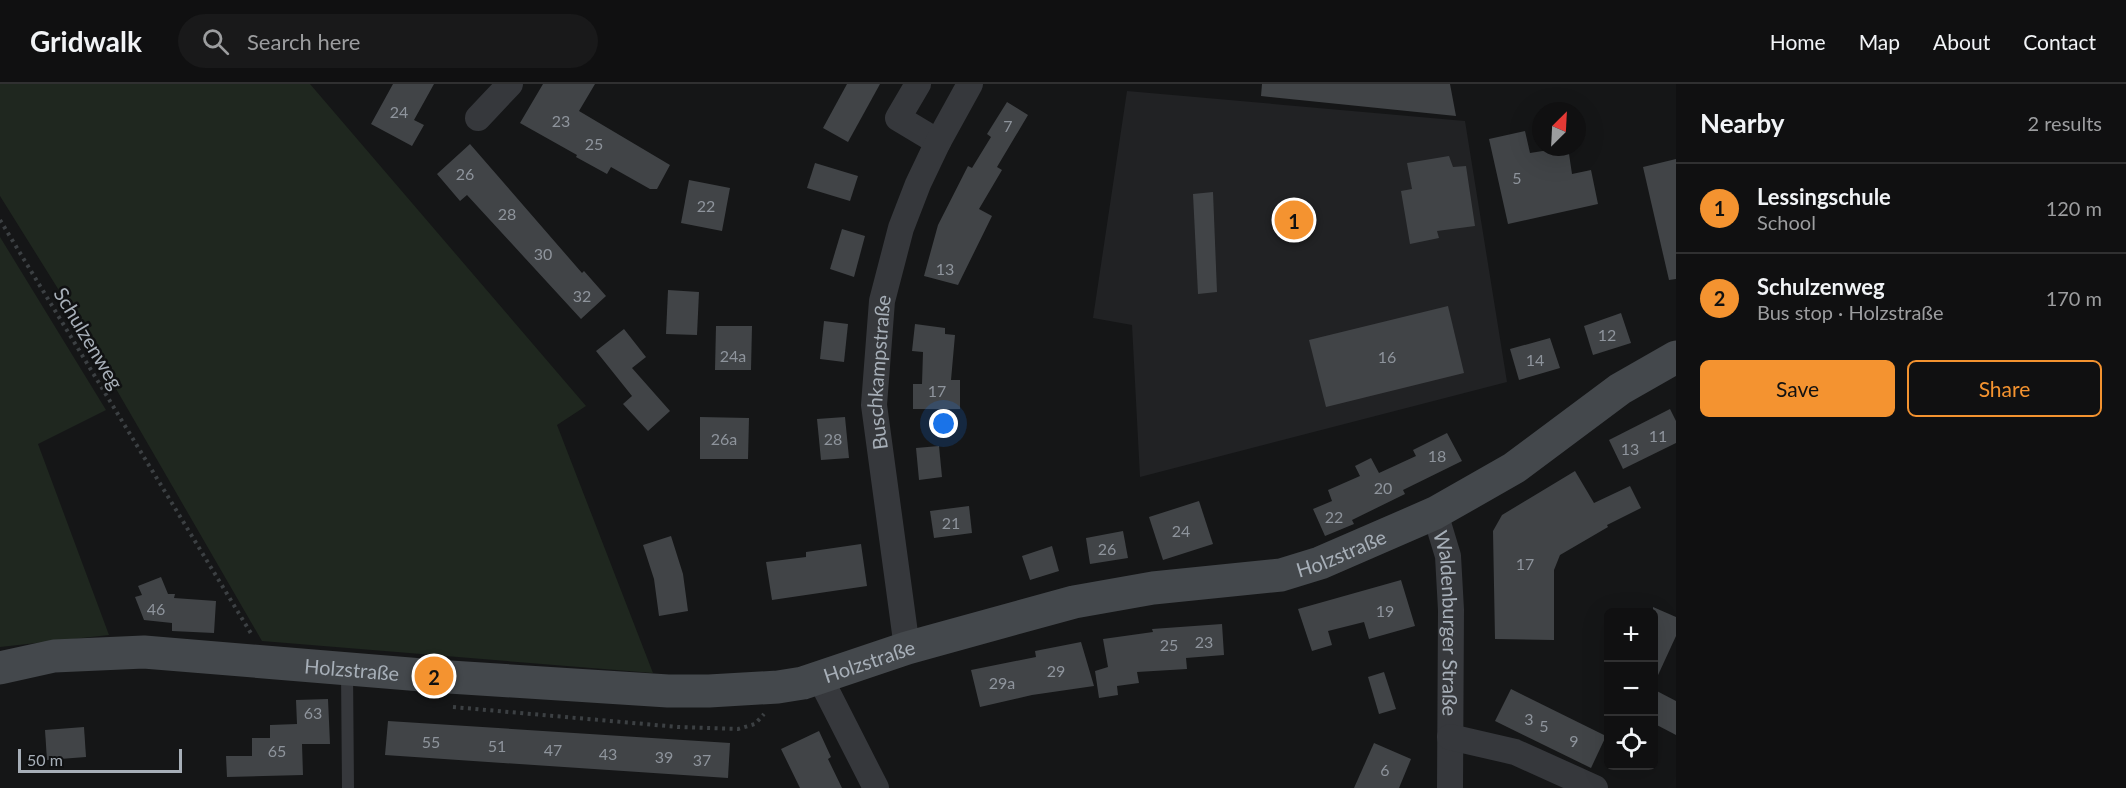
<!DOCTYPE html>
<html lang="en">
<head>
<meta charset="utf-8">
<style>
	:root { --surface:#101011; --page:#19191a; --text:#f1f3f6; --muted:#9c9d9f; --line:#303031; --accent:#f49330 }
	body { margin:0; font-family:Lato,sans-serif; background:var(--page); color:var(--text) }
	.controls { position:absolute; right:18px; bottom:18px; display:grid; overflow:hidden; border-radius:9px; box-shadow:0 6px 24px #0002 }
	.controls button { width:54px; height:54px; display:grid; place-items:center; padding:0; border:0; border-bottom:2px solid var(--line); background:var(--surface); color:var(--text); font:30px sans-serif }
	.compass { position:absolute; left:1532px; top:18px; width:54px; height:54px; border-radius:50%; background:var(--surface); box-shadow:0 6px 24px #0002; rotate:24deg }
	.scale { position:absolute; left:18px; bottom:15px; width:164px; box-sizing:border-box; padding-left:6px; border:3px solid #a7afb8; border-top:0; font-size:16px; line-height:21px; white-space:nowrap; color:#a7afb8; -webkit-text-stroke:4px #101112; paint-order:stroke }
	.you { position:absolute; left:944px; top:340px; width:21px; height:21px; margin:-15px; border:4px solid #fff; border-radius:50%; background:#1a73e8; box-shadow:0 0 0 9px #1a73e833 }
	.badge { display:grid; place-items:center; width:39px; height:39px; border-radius:50%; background:var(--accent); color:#111; font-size:20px; font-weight:700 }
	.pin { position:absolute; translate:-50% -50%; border:3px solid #fff; box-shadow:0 2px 6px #0006 }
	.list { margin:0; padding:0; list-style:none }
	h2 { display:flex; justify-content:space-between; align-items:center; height:78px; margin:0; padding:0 24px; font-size:26px }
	h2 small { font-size:20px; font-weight:400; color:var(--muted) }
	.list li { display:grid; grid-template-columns:39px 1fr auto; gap:18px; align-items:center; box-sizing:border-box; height:90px; padding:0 24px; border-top:2px solid var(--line) }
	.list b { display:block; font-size:22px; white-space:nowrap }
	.list p { margin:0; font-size:20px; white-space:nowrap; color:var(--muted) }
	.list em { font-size:20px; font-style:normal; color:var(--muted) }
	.actions { display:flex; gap:12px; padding:18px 24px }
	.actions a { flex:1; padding:14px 0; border:2px solid var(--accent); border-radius:9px; text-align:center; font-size:21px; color:var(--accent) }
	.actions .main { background:var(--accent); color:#111 }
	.icon { flex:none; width:33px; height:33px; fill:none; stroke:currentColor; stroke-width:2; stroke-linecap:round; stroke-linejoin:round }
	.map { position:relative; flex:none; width:1676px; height:704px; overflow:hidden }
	header { display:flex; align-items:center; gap:36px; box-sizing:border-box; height:84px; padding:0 30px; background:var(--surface); border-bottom:2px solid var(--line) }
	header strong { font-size:28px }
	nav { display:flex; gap:33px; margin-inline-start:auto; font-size:21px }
	.search { width:420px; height:54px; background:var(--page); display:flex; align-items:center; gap:15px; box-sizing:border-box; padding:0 21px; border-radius:33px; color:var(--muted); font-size:22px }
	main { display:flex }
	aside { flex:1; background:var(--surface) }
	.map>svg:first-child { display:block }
</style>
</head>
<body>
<header>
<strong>Gridwalk</strong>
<div class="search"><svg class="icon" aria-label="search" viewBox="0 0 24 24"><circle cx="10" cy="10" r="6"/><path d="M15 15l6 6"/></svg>Search here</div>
<nav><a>Home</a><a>Map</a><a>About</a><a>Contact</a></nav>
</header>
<main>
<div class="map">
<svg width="1676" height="704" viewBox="0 0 1676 704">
	<rect width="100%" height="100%" fill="#151617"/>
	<polygon fill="#212224" points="1127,7 1465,37 1507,298 1140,393 1132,241 1093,234"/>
	<g fill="#1f271f">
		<polygon points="0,0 310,0 586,322 557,341 653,589 262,557 60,208 0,112"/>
		<polygon points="0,153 106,326 38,360 109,551 0,563"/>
	</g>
	<g fill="#414447">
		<polygon points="393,0 434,0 414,36 424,41 412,62 371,40"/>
		<polygon points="543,0 595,0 579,27 670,81 657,105 650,105 611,83 607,90 576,73 577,71 520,39"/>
		<polygon points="847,0 880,0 848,58 823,44"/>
		<polygon points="1262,0 1450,0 1456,32 1261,12"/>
		<polygon points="1007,18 1028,31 997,83 1002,86 979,125 992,132 958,201 924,192 938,141 968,82 972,84 991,53 987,50"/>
		<polygon points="1525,47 1530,69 1568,63 1572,90 1591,86 1598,120 1508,140 1489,55"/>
		<polygon points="470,60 582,189 584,187 606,212 581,235 467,111 460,117 437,90"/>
		<polygon points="1449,72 1453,83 1466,82 1475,142 1437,147 1439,154 1410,160 1401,107 1412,105 1407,79"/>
		<polygon points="1676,75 1676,195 1669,196 1643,83"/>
		<polygon points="815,79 858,92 850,117 807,104"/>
		<polygon points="689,96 730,104 722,147 681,139"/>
		<polygon points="1213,108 1217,208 1198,210 1193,110"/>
		<polygon points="842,145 865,152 854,193 830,185"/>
		<polygon points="668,206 699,208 697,251 666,250"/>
		<polygon points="1448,222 1464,289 1326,323 1309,256"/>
		<polygon points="1621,229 1631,259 1593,271 1584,242"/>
		<polygon points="824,237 848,240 844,278 820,275"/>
		<polygon points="915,240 945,244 945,250 955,251 951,296 960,296 960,325 913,325 913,300 922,300 923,268 912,267"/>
		<polygon points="716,242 752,242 751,286 715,286"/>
		<polygon points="624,245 646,273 632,284 670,327 648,347 623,320 632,312 596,267"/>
		<polygon points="1550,254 1560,284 1519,296 1510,265"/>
		<polygon points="1670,325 1676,337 1676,359 1623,385 1609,356"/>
		<polygon points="700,333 749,334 748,375 700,375"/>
		<polygon points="845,333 849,374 821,376 817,335"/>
		<polygon points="1447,349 1462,377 1403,406 1405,410 1352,436 1354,440 1325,452 1313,425 1332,417 1328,406 1360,392 1355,382 1371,374 1379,389 1416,372 1413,366"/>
		<polygon points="939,362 942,393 919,396 916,364"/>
		<polygon points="1575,387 1594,419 1630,402 1641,424 1607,441 1608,443 1560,471 1554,486 1554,556 1495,555 1493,447 1502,431"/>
		<polygon points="1199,417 1213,460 1163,476 1149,433"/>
		<polygon points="969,422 972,449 934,454 930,427"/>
		<polygon points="1123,447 1128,474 1090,480 1086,454"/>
		<polygon points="671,452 683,490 688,527 659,532 654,495 643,461"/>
		<polygon points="861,460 867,502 772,516 766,478 806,473 806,468"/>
		<polygon points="1052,462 1059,487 1030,496 1022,472"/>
		<polygon points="161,493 168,510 175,510 174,514 216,517 214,549 172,547 172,539 144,536 135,513 142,511 138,502"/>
		<polygon points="1401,496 1415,542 1369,555 1364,538 1328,547 1332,561 1312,567 1298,525"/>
		<polygon points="1653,523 1676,533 1676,552 1653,602"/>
		<polygon points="1222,540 1224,571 1186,574 1187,585 1137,588 1139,599 1117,602 1118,611 1099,614 1095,587 1108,583 1103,555 1153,548 1152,545"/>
		<polygon points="1081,558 1094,602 1032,611 980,623 971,586 1036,573 1035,567"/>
		<polygon points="1384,588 1396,625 1379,630 1368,593"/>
		<polygon points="1511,605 1606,652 1591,684 1495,637"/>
		<polygon points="1653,605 1676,617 1676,651 1653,639"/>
		<polygon points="328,615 330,660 302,660 303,691 227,693 226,672 252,672 252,654 270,654 270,641 297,640 296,616"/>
		<polygon points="388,637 730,659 728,694 385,671"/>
		<polygon points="84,643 86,673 47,676 45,646"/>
		<polygon points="819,647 831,673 828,675 842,704 800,704 781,665"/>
		<polygon points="1374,659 1411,675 1399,704 1354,704"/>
	</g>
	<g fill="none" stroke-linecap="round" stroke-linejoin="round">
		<g stroke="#3c4043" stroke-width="4" stroke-dasharray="3 4.5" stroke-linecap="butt">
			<polyline points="0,136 252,551"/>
			<polyline points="453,623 678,643 738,645 755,640 764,630"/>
		</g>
		<polyline stroke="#36383c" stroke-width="12" points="347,587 348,704"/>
		<g stroke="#36383c" stroke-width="26">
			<polyline points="918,0 898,34 938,58"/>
			<polyline points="478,34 510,0"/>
			<path id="s1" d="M1435,429L1448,472L1451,526L1450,704"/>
			<path id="s2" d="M907,564L874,321L882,217L901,144L918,100L938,58L970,0"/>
			<polyline points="820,594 876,704"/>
			<polyline points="1450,653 1515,668 1595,704"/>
		</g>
		<path stroke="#44484c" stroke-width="33" id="s3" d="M0,584L54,572L144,568L434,592L668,607H709L778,603L803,599L907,564L1074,518L1153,504L1281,491L1320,479L1435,429L1514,384L1620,305L1676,273"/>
	</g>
	<g text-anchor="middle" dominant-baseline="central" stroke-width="5" stroke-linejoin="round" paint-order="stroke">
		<g font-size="16" fill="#8e949c">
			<text x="399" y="27">24</text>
			<text x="561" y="36">23</text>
			<text x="1008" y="41">7</text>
			<text x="594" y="59">25</text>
			<text x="465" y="89">26</text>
			<text x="1517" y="93">5</text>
			<text x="706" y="121">22</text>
			<text x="507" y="129">28</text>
			<text x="543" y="169">30</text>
			<text x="945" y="184">13</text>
			<text x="582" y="211">32</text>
			<text x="1607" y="250">12</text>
			<text x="733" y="271">24a</text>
			<text x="1387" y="272">16</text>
			<text x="1535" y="275">14</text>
			<text x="937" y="306">17</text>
			<text x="1658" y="351">11</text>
			<text x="724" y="354">26a</text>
			<text x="833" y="354">28</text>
			<text x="1630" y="364">13</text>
			<text x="1437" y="371">18</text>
			<text x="1383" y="403">20</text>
			<text x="1334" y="432">22</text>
			<text x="951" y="438">21</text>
			<text x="1181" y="446">24</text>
			<text x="1107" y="464">26</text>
			<text x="1525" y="479">17</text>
			<text x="156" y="524">46</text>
			<text x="1385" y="526">19</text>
			<text x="1204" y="557">23</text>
			<text x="1169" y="560">25</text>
			<text x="1056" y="586">29</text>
			<text x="1002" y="598">29a</text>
			<text x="313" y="628">63</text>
			<text x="1529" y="634">3</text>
			<text x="1544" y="641">5</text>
			<text x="1574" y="656">9</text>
			<text x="431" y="657">55</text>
			<text x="497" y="661">51</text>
			<text x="553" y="665">47</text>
			<text x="277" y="666">65</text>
			<text x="608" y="669">43</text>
			<text x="664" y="672">39</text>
			<text x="702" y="675">37</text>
			<text x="1385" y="685">6</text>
		</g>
		<g font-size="20" fill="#a7afb8" stroke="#101112">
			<text transform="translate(89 254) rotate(59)">Schulzenweg</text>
			<text stroke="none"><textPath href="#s2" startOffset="278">Buschkampstraße</textPath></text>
			<text stroke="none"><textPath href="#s3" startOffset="1362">Holzstraße</textPath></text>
			<text stroke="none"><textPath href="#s1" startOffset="112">Waldenburger Straße</textPath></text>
			<text stroke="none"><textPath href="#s3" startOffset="876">Holzstraße</textPath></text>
			<text stroke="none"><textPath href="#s3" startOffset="354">Holzstraße</textPath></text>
		</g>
	</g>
</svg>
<div class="controls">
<button>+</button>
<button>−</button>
<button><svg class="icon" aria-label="locate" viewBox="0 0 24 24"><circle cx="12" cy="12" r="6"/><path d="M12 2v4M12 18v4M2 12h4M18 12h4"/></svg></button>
</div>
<svg class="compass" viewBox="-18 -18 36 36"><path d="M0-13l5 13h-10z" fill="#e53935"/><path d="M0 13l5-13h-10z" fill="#9c9d9f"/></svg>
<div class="scale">50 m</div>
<div class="you"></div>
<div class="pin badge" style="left:1294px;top:136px">1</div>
<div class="pin badge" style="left:434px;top:592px">2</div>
</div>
<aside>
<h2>Nearby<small>2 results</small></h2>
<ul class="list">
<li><span class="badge">1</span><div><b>Lessingschule</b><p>School</p></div><em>120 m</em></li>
<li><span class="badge">2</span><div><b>Schulzenweg</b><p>Bus stop · Holzstraße</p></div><em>170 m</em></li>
</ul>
<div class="actions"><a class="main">Save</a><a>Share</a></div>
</aside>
</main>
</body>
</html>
